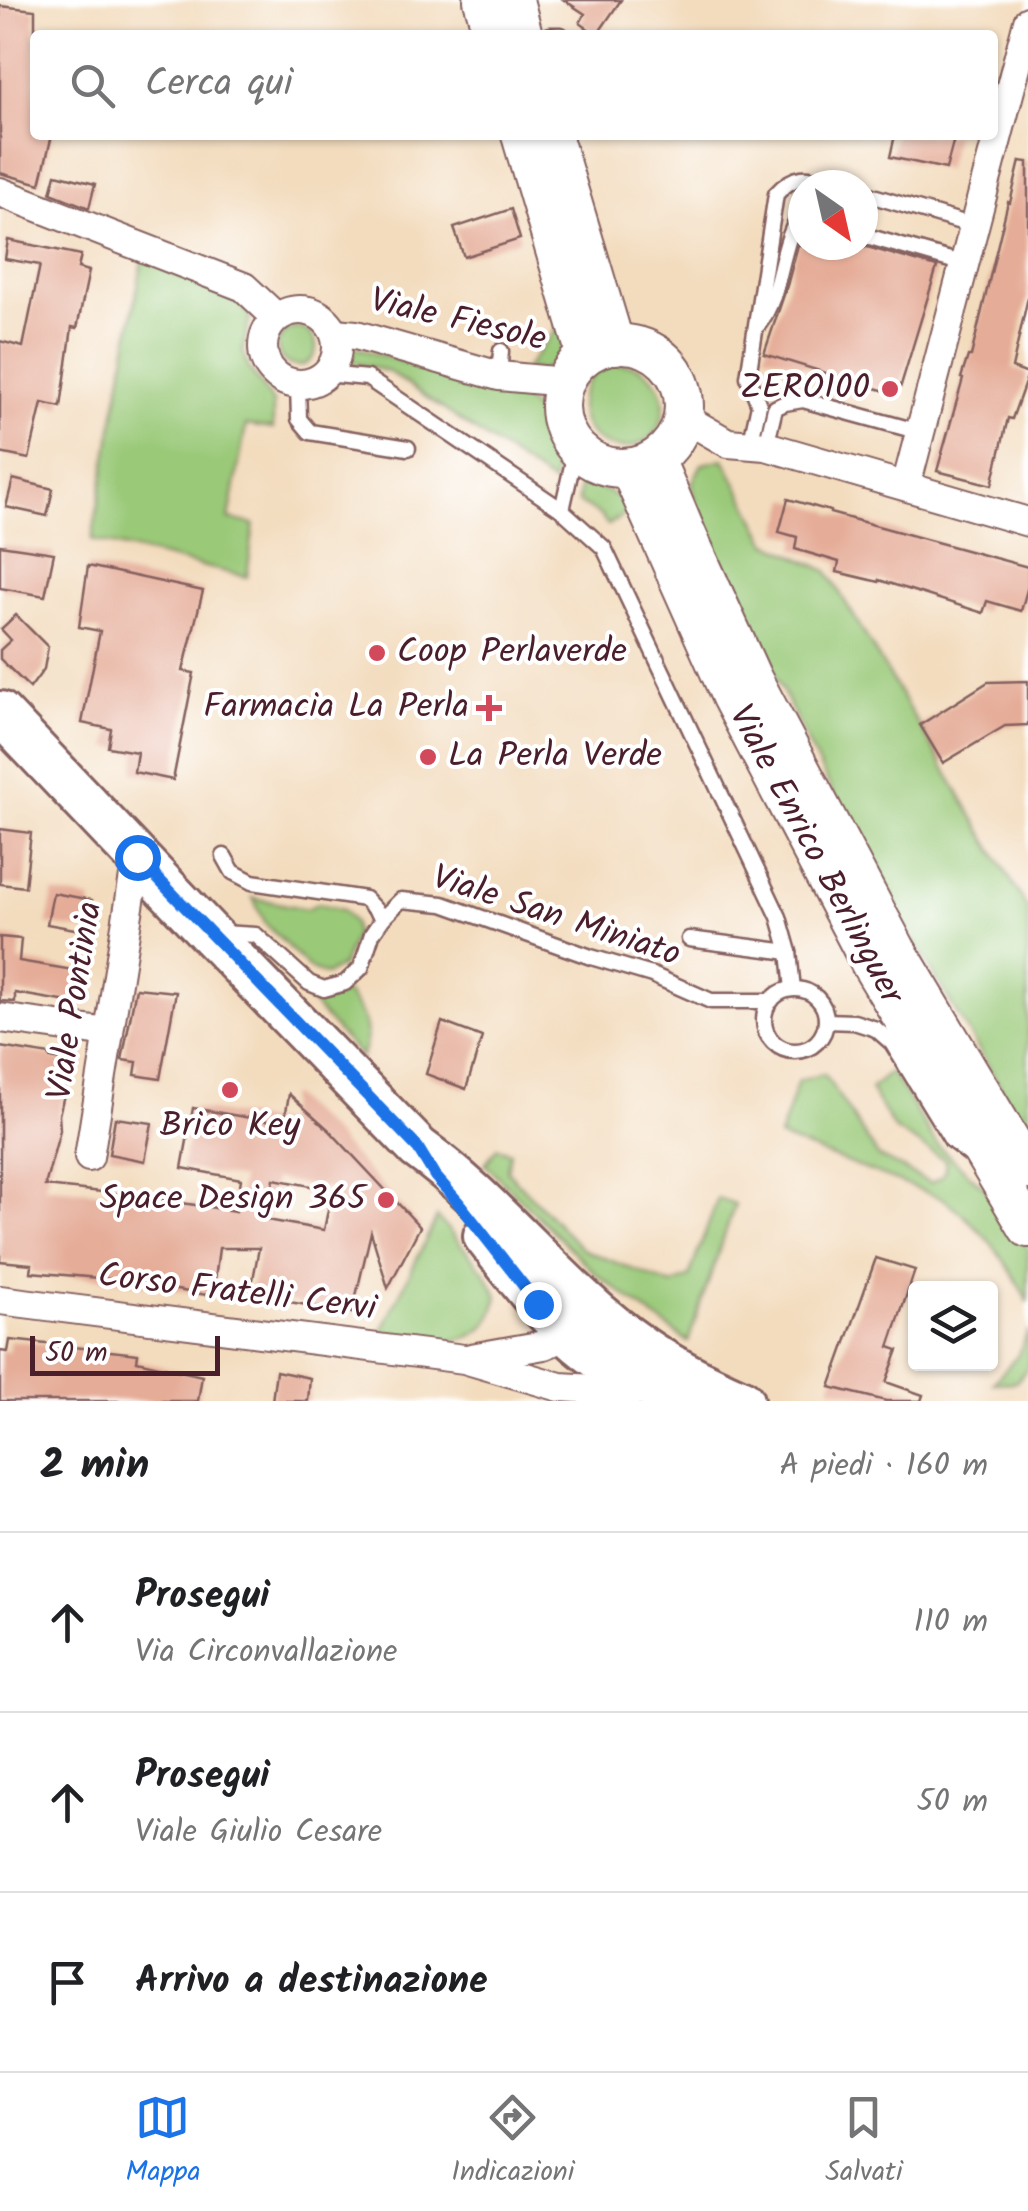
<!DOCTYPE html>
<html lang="it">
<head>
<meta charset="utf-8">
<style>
	:root { --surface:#fff; --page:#f6f6f6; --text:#202124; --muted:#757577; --line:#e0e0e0; --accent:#1a73e8 }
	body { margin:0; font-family:Kalam,sans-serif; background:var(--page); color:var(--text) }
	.controls { position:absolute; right:30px; bottom:30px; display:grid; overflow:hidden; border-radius:10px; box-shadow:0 2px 8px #0004 }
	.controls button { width:90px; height:90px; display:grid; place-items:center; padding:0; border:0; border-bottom:2px solid var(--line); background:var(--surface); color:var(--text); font:50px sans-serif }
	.compass { position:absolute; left:788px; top:170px; width:90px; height:90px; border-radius:50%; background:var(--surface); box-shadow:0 2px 8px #0004; rotate:146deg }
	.scale { position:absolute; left:30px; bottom:25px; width:190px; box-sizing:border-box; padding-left:10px; border:5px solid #4a1f2b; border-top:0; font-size:28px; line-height:35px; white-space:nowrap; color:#4a1f2b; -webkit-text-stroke:8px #fff; paint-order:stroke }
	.stop { position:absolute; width:30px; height:30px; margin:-22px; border:8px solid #1a73e8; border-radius:50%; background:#fff }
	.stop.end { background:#1a73e8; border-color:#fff; box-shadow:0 2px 10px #0008 }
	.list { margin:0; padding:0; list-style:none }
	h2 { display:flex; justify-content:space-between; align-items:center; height:130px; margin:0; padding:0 40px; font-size:42px }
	h2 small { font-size:32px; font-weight:400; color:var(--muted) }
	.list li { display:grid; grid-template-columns:65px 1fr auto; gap:30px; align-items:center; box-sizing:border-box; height:180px; padding:0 40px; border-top:2px solid var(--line) }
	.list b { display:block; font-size:38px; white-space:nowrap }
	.list p { margin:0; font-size:32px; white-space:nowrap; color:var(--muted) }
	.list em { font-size:32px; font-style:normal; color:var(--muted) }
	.icon { flex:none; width:55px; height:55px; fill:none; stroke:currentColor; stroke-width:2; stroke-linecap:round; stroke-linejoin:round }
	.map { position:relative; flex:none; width:1028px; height:1401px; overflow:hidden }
	.search { position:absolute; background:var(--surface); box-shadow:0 2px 8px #0004; left:30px; right:30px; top:30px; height:110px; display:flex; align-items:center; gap:25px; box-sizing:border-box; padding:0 35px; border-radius:10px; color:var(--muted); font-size:38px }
	.sheet { height:670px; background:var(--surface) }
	nav { display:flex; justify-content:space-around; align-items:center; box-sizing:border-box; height:140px; border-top:2px solid var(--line); background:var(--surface); font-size:28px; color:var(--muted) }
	nav a { display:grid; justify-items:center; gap:5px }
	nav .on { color:var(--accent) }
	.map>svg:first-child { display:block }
</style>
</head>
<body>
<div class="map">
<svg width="1028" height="1401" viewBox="0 0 1028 1401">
	<rect width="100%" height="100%" fill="#fff"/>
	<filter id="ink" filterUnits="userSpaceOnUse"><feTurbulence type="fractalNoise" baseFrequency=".01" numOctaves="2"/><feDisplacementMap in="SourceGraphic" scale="20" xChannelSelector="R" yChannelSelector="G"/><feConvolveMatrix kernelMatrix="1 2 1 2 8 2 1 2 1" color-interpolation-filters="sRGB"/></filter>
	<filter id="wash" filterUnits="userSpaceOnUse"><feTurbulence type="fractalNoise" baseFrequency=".0048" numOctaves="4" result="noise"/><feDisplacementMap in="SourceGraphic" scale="40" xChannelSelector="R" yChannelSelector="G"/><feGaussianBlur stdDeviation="2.25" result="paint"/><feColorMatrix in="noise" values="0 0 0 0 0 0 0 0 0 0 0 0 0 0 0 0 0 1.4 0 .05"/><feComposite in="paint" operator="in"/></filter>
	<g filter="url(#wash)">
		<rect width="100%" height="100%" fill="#f3dcbe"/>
		<g fill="#9ac978" stroke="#727452" stroke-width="2.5">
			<polygon points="143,258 240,302 250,317 243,350 248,367 273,402 273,429 246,425 229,519 254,524 247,577 92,540"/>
			<polygon points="561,323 564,343 559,361 542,370 526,368"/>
			<circle cx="297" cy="347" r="19"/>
			<path d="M351,346L519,396C536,408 549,430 554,451C557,461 554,474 553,484L389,372L348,361L345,352Z"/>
			<circle cx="622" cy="406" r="42"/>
			<polygon points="724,459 768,543 827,571 1028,909 1028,1133 888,897 817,762 698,516 692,483 702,464"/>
			<polygon points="580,479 615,495 630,511 608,525 601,516 578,502"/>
			<polygon points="253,898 307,909 318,903 343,910 353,922 355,935 342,966 326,975 310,969 265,923"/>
			<path d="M301,992L321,999L346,993C363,1014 374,1030 361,1057Z"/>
			<path d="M891,1072L937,1145L997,1199L1017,1228L1028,1249V1303C1007,1258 983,1229 944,1199L779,1137L798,1081L824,1074L878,1156L930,1183C942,1178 947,1174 945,1160L894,1129L870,1089Z"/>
			<polygon points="497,1148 510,1152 507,1171 582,1249 672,1285 689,1277 718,1198 735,1204 688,1342 596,1274 485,1164"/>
			<path d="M437,1217L484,1271L498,1296C495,1305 492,1319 485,1326C458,1352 413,1339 381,1333Z"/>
			<polygon points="1028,1331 1028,1367 1016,1382 993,1383 1018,1355"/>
		</g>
		<g id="blocks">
			<g fill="#e5ac97" fill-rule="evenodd">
				<polygon points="564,0 621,0 597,35 580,23 585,14"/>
				<polygon points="0,6 35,10 35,135 52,135 40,184 0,173"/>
				<polygon points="895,135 955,135 946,169 890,157"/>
				<polygon points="1020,161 1028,162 1028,297 1012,368 1028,374 1012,419 1008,418 992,485 937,471 963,379 961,378 968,356 971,356 1008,202 1010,203"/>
				<polygon points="56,174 95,184 89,208 51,193"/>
				<polygon points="511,209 520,239 464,257 454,228"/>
				<polygon points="8,240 81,255 78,268 89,271 77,328 72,327 61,407 42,403 29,459 0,453 0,341 23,347 40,265 5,259"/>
				<polygon points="798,245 860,245 937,267 898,395 764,354 787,286"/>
				<polygon points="13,479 53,489 47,516 6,507"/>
				<polygon points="788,499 830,511 830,513 1028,567 1028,586 1021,611 987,601 983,613 879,580 879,582 837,572 839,562 795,549 797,537 779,532"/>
				<polygon points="0,545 54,553 45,596 0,588"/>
				<polygon points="88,566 203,591 183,671 194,673 173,780 134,772 137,752 108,747 111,729 82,723 100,631 79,627"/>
				<polygon points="16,615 48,647 44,669 30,688 0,659 0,650 11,640 1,629"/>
				<polygon points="1028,681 1028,725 1005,726 943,763 920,725 988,682"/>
				<polygon points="0,829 31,833 25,887 0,884"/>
				<polygon points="53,893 92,900 86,931 47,924"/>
				<polygon points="0,937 21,939 19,961 79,971 74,1003 15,993 15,1002 0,1001"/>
				<polygon points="136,988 176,992 160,1079 135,1075 137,1062 122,1060"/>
				<polygon points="442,1022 482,1037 466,1089 426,1074"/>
				<path d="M0,1047L50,1055V1058L67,1061L68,1079L59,1115L60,1130L45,1186L121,1194L236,1211L241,1179L182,1168L193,1108L284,1124L289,1094L329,1130L420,1227L388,1288L371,1232L352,1313L250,1295L259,1248H219L213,1296L110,1279L31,1272L32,1264L0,1261ZM274,1179L332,1190L324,1230L267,1220Z"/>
				<polygon points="115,1118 152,1123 145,1161 109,1154"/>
				<polygon points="876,1258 915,1270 889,1347 898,1350 886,1382 923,1395 921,1401 886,1401 830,1387"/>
				<polygon points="10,1340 138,1354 137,1361 202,1376 198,1401 0,1401 0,1351 8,1352"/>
				<polygon points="276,1371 310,1378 308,1401 272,1401"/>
			</g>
		</g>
	</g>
	<g filter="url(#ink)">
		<use href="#blocks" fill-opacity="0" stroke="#85615e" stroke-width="2.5"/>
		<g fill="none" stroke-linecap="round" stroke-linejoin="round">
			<g stroke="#85615e" stroke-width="19">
				<g id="lane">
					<polyline points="550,35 561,35"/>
					<polyline points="863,193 974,226"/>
					<polyline points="863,235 964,264"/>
					<path d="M758,325C784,292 778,244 803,211"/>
					<polyline points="326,374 367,378 562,510"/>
					<polyline points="499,376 501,351"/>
					<polyline points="298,385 299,419 310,432 408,448"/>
					<path d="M750,445L759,405L748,377L776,194C797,171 808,177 835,185"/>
					<polyline points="766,446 775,408 785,403 803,400 920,432"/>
					<polyline points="576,448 562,510 604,548 779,917 789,952 793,989"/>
					<polyline points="224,856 233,872 252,882 365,899 383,918"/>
					<polyline points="221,933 256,935 309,983 324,989 345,983 361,968 372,934 383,918 401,900 443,904 591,957 652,975 711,1001 771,1001"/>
					<polyline points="689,939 789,952"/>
					<circle cx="795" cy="1020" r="31"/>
					<polyline points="826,1021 854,1022 876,1029 892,1043 952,1141 969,1154"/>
				</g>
			</g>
			<g stroke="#85615e" stroke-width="32">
				<g id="street">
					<polyline points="0,192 244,287 276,317"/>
					<circle cx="300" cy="347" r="37"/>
					<polyline points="335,333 356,335 499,376 565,382"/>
					<polyline points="683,417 728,443 766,446 1028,522"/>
					<polyline points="906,486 1028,21"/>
					<polyline points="0,1018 109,1033"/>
					<polyline points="89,1157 137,857"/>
					<polyline points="0,1300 464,1359 560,1387 646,1392"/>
					<polyline points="471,1358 544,1345 568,1335 585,1336"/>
				</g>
			</g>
			<g stroke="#85615e" stroke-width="42">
				<g id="secondary">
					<polyline points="483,0 493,35"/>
					<polyline points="514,0 523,35"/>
					<polyline points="521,135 586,355"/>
					<polyline points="552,135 615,345"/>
					<circle cx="622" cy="406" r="62"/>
					<polyline points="655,459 687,535 753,680 896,949 1028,1170"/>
					<polyline points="629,468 731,697 871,965 1028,1228"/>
				</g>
			</g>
			<g stroke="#85615e" stroke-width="48">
				<g id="primary">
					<path d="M0,713L208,932L418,1148C499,1206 559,1290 641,1347C672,1369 708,1386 742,1401"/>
					<path d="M485,1236C550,1319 589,1374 696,1401"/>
				</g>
			</g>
			<use href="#lane" stroke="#fff" stroke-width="14"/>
			<use href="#street" stroke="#fff" stroke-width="28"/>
			<use href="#secondary" stroke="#fff" stroke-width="38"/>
			<use href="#primary" stroke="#fff" stroke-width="42"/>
		</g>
	</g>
	<g fill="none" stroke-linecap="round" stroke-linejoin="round" filter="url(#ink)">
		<polyline stroke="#1a73e8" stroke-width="12" points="137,857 418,1148 435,1176 458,1202 538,1304"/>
	</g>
	<g fill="#d1495b" stroke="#fff" stroke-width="4">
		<circle cx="890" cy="389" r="10"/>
		<circle cx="377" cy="653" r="10"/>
		<path d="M484 693h10v10h10v10h-10v10h-10v-10h-10v-10h10z"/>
		<circle cx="428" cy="757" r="10"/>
		<circle cx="230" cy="1090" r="10"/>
		<circle cx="386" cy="1200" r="10"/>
	</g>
	<g text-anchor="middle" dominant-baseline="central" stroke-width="8" stroke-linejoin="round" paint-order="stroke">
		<g font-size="35" fill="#4a1f2b" stroke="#fff">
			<text transform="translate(458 321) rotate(13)">Viale Fiesole</text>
			<text transform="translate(815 855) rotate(62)">Viale Enrico Berlinguer</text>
			<text transform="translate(556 917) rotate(18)">Viale San Miniato</text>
			<text transform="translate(76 1001) rotate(-81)">Viale Pontinia</text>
			<text transform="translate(237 1293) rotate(7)">Corso Fratelli Cervi</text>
		</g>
		<g font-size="35" fill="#4a1f2b" stroke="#fff" text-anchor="end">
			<text x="870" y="389">ZERO100</text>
			<text x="397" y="653" text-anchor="start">Coop Perlaverde</text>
			<text x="469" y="708">Farmacia La Perla</text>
			<text x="448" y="757" text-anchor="start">La Perla Verde</text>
			<text x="230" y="1127" text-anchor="middle">Brico Key</text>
			<text x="366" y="1200">Space Design 365</text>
		</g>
	</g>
</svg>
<div class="controls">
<button><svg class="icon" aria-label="layers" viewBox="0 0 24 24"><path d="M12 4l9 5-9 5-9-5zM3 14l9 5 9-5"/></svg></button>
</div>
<svg class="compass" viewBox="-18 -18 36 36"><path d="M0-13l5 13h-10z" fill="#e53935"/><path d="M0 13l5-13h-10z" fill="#757577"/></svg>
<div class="scale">50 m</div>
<div class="stop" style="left:137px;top:857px"></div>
<div class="stop end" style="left:538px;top:1304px"></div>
<div class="search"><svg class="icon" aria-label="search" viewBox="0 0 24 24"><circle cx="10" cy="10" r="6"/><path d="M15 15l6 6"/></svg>Cerca qui</div>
</div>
<section class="sheet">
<h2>2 min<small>A piedi · 160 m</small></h2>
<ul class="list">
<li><svg class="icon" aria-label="ahead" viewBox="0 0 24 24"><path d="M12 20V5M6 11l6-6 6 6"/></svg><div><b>Prosegui</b><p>Via Circonvallazione</p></div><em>110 m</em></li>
<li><svg class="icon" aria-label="ahead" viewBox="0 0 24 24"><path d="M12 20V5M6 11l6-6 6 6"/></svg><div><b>Prosegui</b><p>Viale Giulio Cesare</p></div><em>50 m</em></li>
<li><svg class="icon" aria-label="arrive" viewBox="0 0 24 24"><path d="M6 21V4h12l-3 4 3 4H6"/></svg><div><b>Arrivo a destinazione</b></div></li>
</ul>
</section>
<nav>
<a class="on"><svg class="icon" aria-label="map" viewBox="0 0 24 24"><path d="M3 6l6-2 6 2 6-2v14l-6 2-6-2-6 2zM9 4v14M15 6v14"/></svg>Mappa</a>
<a><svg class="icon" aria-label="directions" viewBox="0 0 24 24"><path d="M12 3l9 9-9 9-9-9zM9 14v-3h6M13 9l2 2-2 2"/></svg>Indicazioni</a>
<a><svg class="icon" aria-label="saved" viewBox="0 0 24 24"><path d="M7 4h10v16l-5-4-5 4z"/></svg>Salvati</a>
</nav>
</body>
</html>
